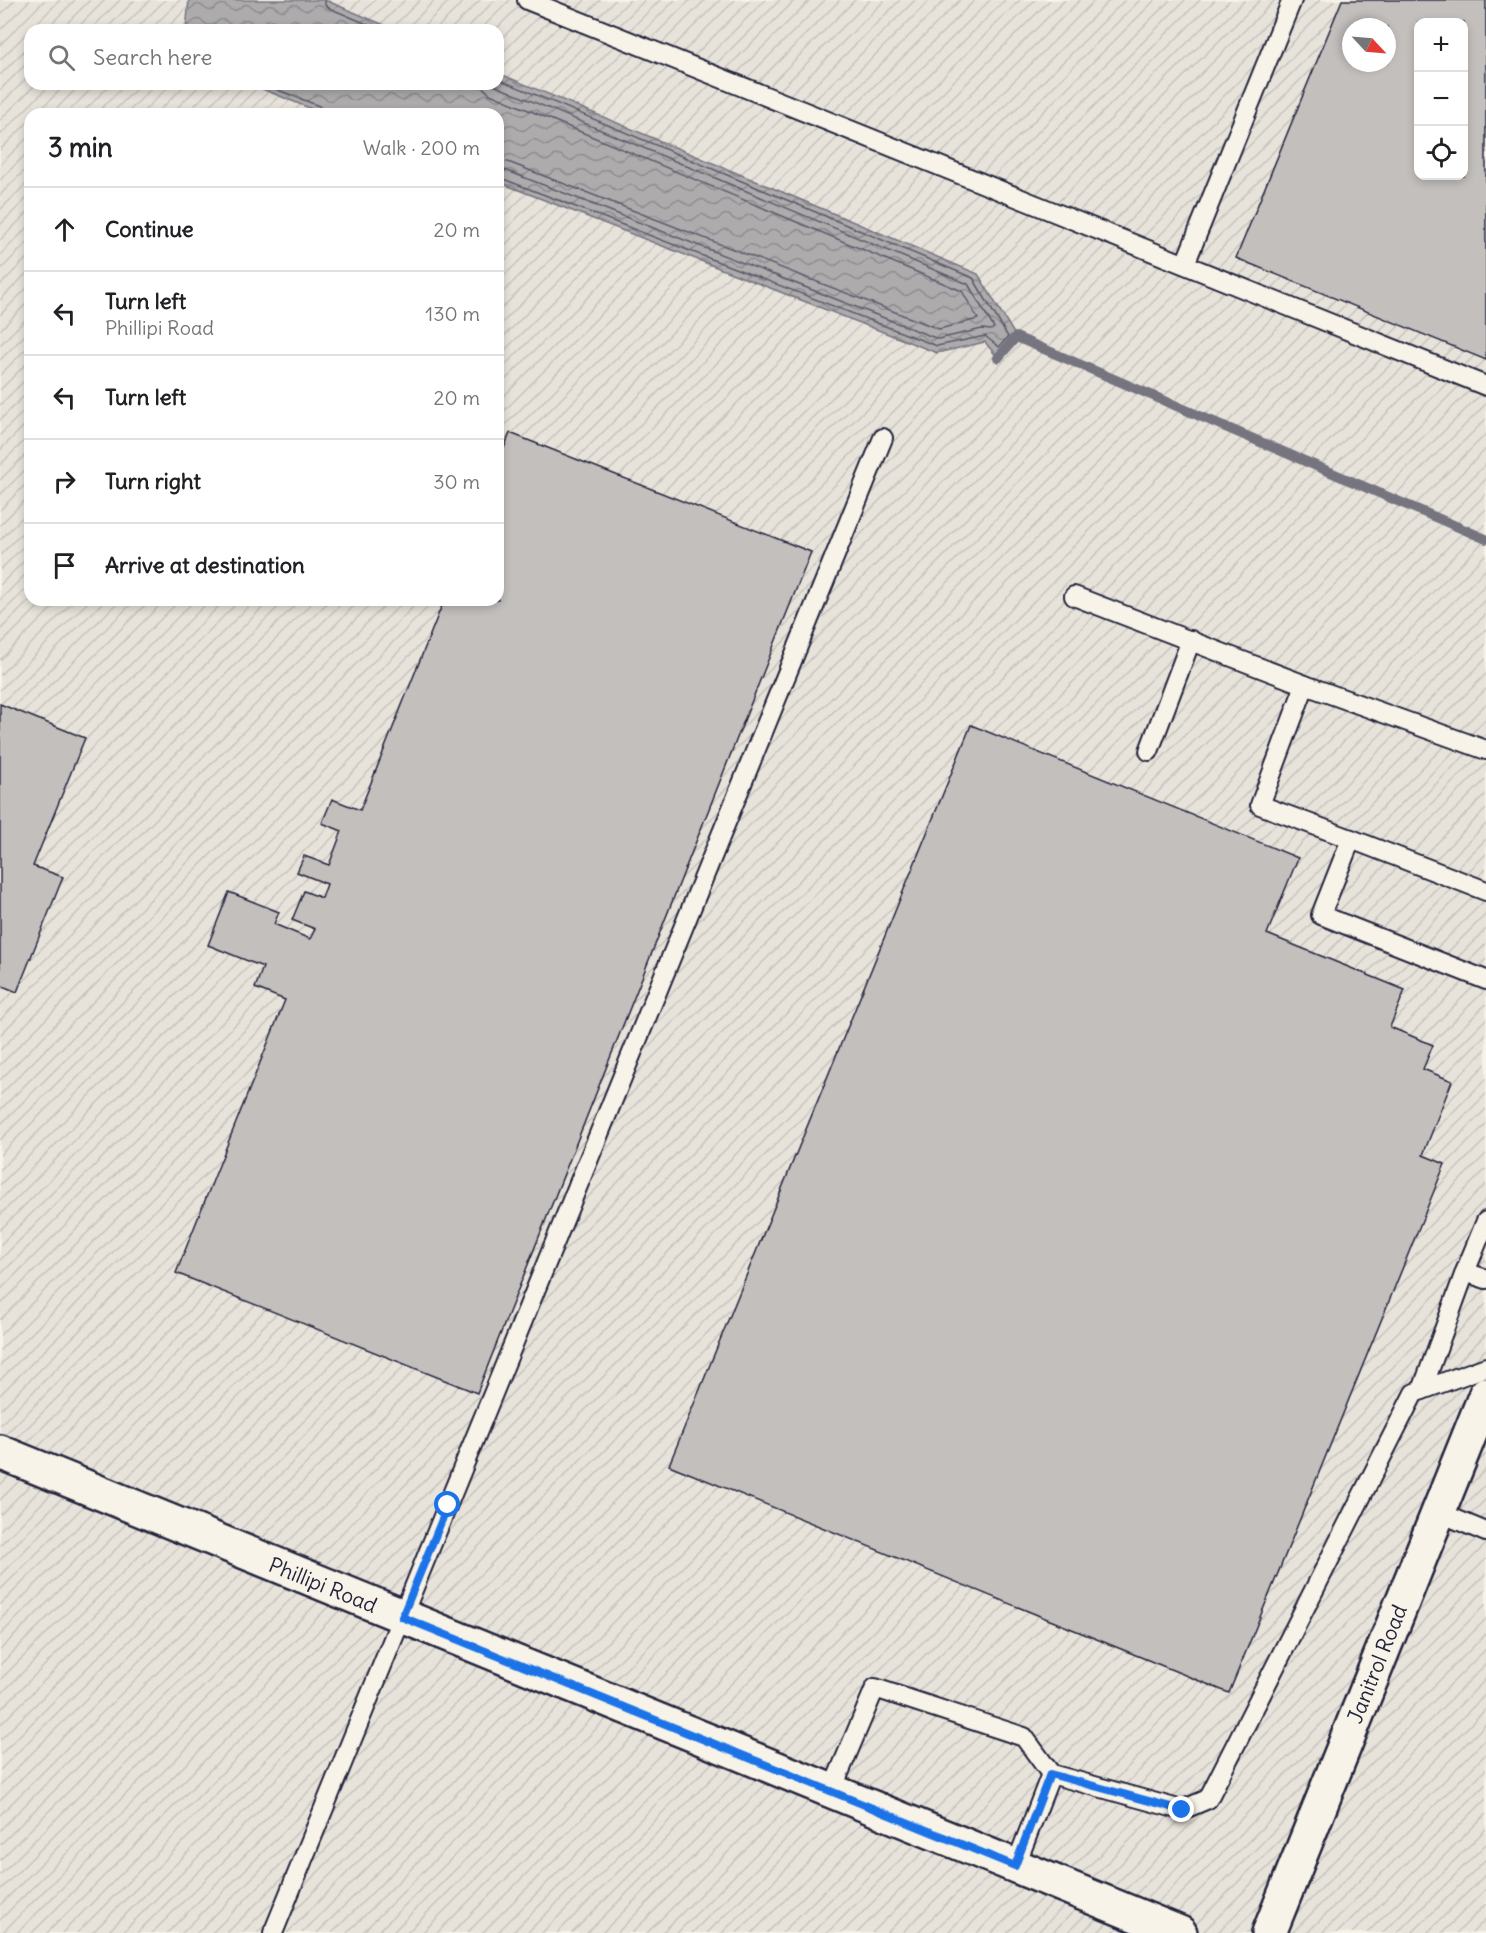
<!DOCTYPE html>
<html lang="en">
<head>
<meta charset="utf-8">
<style>
	:root { --surface:#fff; --page:#f6f6f6; --text:#202124; --muted:#757577; --line:#e0e0e0 }
	body { margin:0; font-family:Delius,sans-serif; background:var(--page); color:var(--text) }
	.controls { position:absolute; right:18px; top:18px; display:grid; overflow:hidden; border-radius:12px; box-shadow:0 3px 9px #0003 }
	.controls button { width:54px; height:54px; display:grid; place-items:center; padding:0; border:0; border-bottom:2px solid var(--line); background:var(--surface); color:var(--text); font:30px sans-serif }
	.compass { position:absolute; left:1342px; top:18px; width:54px; height:54px; border-radius:50%; background:var(--surface); box-shadow:0 3px 9px #0003; rotate:116deg }
	.stop { position:absolute; width:18px; height:18px; margin:-14px; border:4px solid #1a73e8; border-radius:50%; background:#fff }
	.stop.end { background:#1a73e8; border-color:#fff; box-shadow:0 2px 6px #0008 }
	.list { margin:0; padding:0; list-style:none }
	h2 { display:flex; justify-content:space-between; align-items:center; height:78px; margin:0; padding:0 24px; font-size:26px }
	h2 small { font-size:20px; font-weight:400; color:var(--muted) }
	.list li { display:grid; grid-template-columns:39px 1fr auto; gap:18px; align-items:center; box-sizing:border-box; height:84px; padding:0 24px; border-top:2px solid var(--line) }
	.list b { display:block; font-size:22px; white-space:nowrap }
	.list p { margin:0; font-size:20px; white-space:nowrap; color:var(--muted) }
	.list em { font-size:20px; font-style:normal; color:var(--muted) }
	.icon { flex:none; width:33px; height:33px; fill:none; stroke:currentColor; stroke-width:2; stroke-linecap:round; stroke-linejoin:round }
	.map { position:relative; flex:none; width:1486px; height:1933px; overflow:hidden }
	.search { position:absolute; background:var(--surface); box-shadow:0 3px 9px #0003; left:24px; top:24px; width:480px; height:66px; display:flex; align-items:center; gap:15px; box-sizing:border-box; padding:0 21px; border-radius:18px; color:var(--muted); font-size:22px }
	.panel { position:absolute; background:var(--surface); box-shadow:0 3px 9px #0003; left:24px; top:108px; width:480px; height:498px; border-radius:18px }
	.map>svg:first-child { display:block }
</style>
</head>
<body>
<div class="map">
<svg width="1486" height="1933" viewBox="0 0 1486 1933">
	<defs>
		<pattern id="industrial-furrows" width="10" height="10" patternUnits="userSpaceOnUse" patternTransform="scale(1.5)"><rect width="10" height="10" fill="#e7e3db"/><path d="M-1 1l2-2M0 10L10 0M9 11l2-2" fill="none" stroke="#c6c2bd"/></pattern>
		<pattern id="water-waves" width="16" height="10" patternUnits="userSpaceOnUse" patternTransform="scale(1.5)"><rect width="16" height="10" fill="#aeabad"/><path d="M0 5q4-4 8 0t8 0" fill="none" stroke="#8d8b8e"/></pattern>
	</defs>
	<rect width="100%" height="100%" fill="#f7f3e8"/>
	<filter id="ink" filterUnits="userSpaceOnUse"><feTurbulence type="fractalNoise" baseFrequency=".0167" numOctaves="2"/><feDisplacementMap in="SourceGraphic" scale="12" xChannelSelector="R" yChannelSelector="G"/><feConvolveMatrix kernelMatrix="1 2 1 2 8 2 1 2 1" color-interpolation-filters="sRGB"/></filter>
	<g filter="url(#ink)">
		<path fill="url(#industrial-furrows)" fill-rule="evenodd" d="M0,0H1486V1933H0ZM1418,22H1464V176H1418ZM1351,27H1387V63H1351ZM30,30H498V84H30ZM30,114H498V600H30Z"/>
		<g fill="url(#water-waves)" stroke="#76747f" stroke-width="1.5">
			<polygon points="189,0 325,0 396,30 186,30"/>
			<polygon points="498,73 978,274 1016,337 998,358 985,342 937,353 498,182 498,114 324,114 250,84 498,84"/>
		</g>
		<g fill="none" stroke-linecap="round" stroke-linejoin="round">
			<g stroke="#5a5969" stroke-width="1.5">
				<polyline points="325,0 325,5 329,8 381,30"/>
				<polyline points="498,79 973,278 1008,337 999,347 985,336 937,346 498,177"/>
				<polyline points="263,84 319,106 322,109 323,114"/>
				<polyline points="479,84 490,94 962,291 978,319 939,329 508,162 498,160"/>
				<polyline points="491,84 968,284 994,328 991,330 982,329 938,339 505,170 498,169"/>
			</g>
			<polyline stroke="#76747f" stroke-width="10" points="998,358 1016,337 1486,539"/>
		</g>
		<g fill="#c2bfbd" stroke="#22223b" stroke-width="1.5" fill-rule="evenodd">
			<path d="M1342,0H1486V360L1236,258ZM1418,22H1464V176H1418ZM1351,27H1387V63H1351Z"/>
			<polygon points="510,433 811,552 477,1393 176,1273 285,1000 255,988 263,967 208,945 229,892 279,912 274,924 310,939 315,929 292,920 304,891 322,898 327,884 297,872 304,856 329,865 342,831 322,823 332,799 360,810 444,600 498,600 498,463"/>
			<polygon points="0,704 85,738 33,866 63,877 17,992 0,985"/>
			<polygon points="971,725 1298,858 1267,934 1405,990 1390,1027 1433,1045 1423,1069 1452,1081 1423,1155 1445,1164 1229,1693 669,1465"/>
		</g>
		<g fill="none" stroke-linecap="round" stroke-linejoin="round">
			<g stroke="#22223b" stroke-width="22">
				<g id="lane">
					<polyline points="527,0 1486,386"/>
					<polyline points="1185,264 1292,0"/>
					<polyline points="1074,596 1305,685 1486,750"/>
					<polyline points="1305,685 1260,805 1351,839 1321,915 1486,980"/>
					<polyline points="1149,751 1191,640"/>
					<polyline points="1351,839 1486,891"/>
					<polyline points="1465,1272 1486,1221"/>
					<polyline points="1422,1390 1465,1272 1486,1279"/>
					<polyline points="1438,1512 1486,1532"/>
					<polyline points="831,1792 875,1688 1024,1737 1051,1774"/>
					<polyline points="1015,1867 1051,1774 1182,1810 1208,1799 1414,1393 1486,1367"/>
					<polyline points="273,1933 883,438"/>
				</g>
			</g>
			<g stroke="#22223b" stroke-width="38">
				<polyline id="street" points="1269,1933 1486,1394"/>
			</g>
			<g stroke="#22223b" stroke-width="38">
				<polyline id="secondary" points="0,1452 1180,1933"/>
			</g>
			<use href="#lane" stroke="#f7f3e8" stroke-width="18"/>
			<use href="#street" stroke="#f7f3e8" stroke-width="33"/>
			<use href="#secondary" stroke="#f7f3e8" stroke-width="33"/>
		</g>
	</g>
	<g fill="none" stroke-linecap="round" stroke-linejoin="round" filter="url(#ink)">
		<polyline stroke="#1a73e8" stroke-width="8" points="448,1505 402,1617 1015,1866 1050,1774 1182,1810"/>
	</g>
	<g text-anchor="middle" dominant-baseline="central" stroke-width="5" stroke-linejoin="round" paint-order="stroke">
		<g font-size="21" fill="#22223b" stroke="#f7f3e8">
			<text transform="translate(323 1585) rotate(22)">Phillipi Road</text>
			<text transform="translate(1377 1664) rotate(-68)">Janitrol Road</text>
		</g>
	</g>
</svg>
<div class="controls">
<button>+</button>
<button>−</button>
<button><svg class="icon" aria-label="locate" viewBox="0 0 24 24"><circle cx="12" cy="12" r="6"/><path d="M12 2v4M12 18v4M2 12h4M18 12h4"/></svg></button>
</div>
<svg class="compass" viewBox="-18 -18 36 36"><path d="M0-13l5 13h-10z" fill="#e53935"/><path d="M0 13l5-13h-10z" fill="#757577"/></svg>
<div class="stop" style="left:448px;top:1505px"></div>
<div class="stop end" style="left:1182px;top:1810px"></div>
<div class="search"><svg class="icon" aria-label="search" viewBox="0 0 24 24"><circle cx="10" cy="10" r="6"/><path d="M15 15l6 6"/></svg>Search here</div>
<section class="panel">
<h2>3 min<small>Walk · 200 m</small></h2>
<ul class="list">
<li><svg class="icon" aria-label="ahead" viewBox="0 0 24 24"><path d="M12 20V5M6 11l6-6 6 6"/></svg><div><b>Continue</b></div><em>20 m</em></li>
<li><svg class="icon" aria-label="left" viewBox="0 0 24 24"><path d="M17 20v-9H6M10 6l-5 5 5 5"/></svg><div><b>Turn left</b><p>Phillipi Road</p></div><em>130 m</em></li>
<li><svg class="icon" aria-label="left" viewBox="0 0 24 24"><path d="M17 20v-9H6M10 6l-5 5 5 5"/></svg><div><b>Turn left</b></div><em>20 m</em></li>
<li><svg class="icon" aria-label="right" viewBox="0 0 24 24"><path d="M7 20v-9h11M14 6l5 5-5 5"/></svg><div><b>Turn right</b></div><em>30 m</em></li>
<li><svg class="icon" aria-label="arrive" viewBox="0 0 24 24"><path d="M6 21V4h12l-3 4 3 4H6"/></svg><div><b>Arrive at destination</b></div></li>
</ul>
</section>
</div>
</body>
</html>
